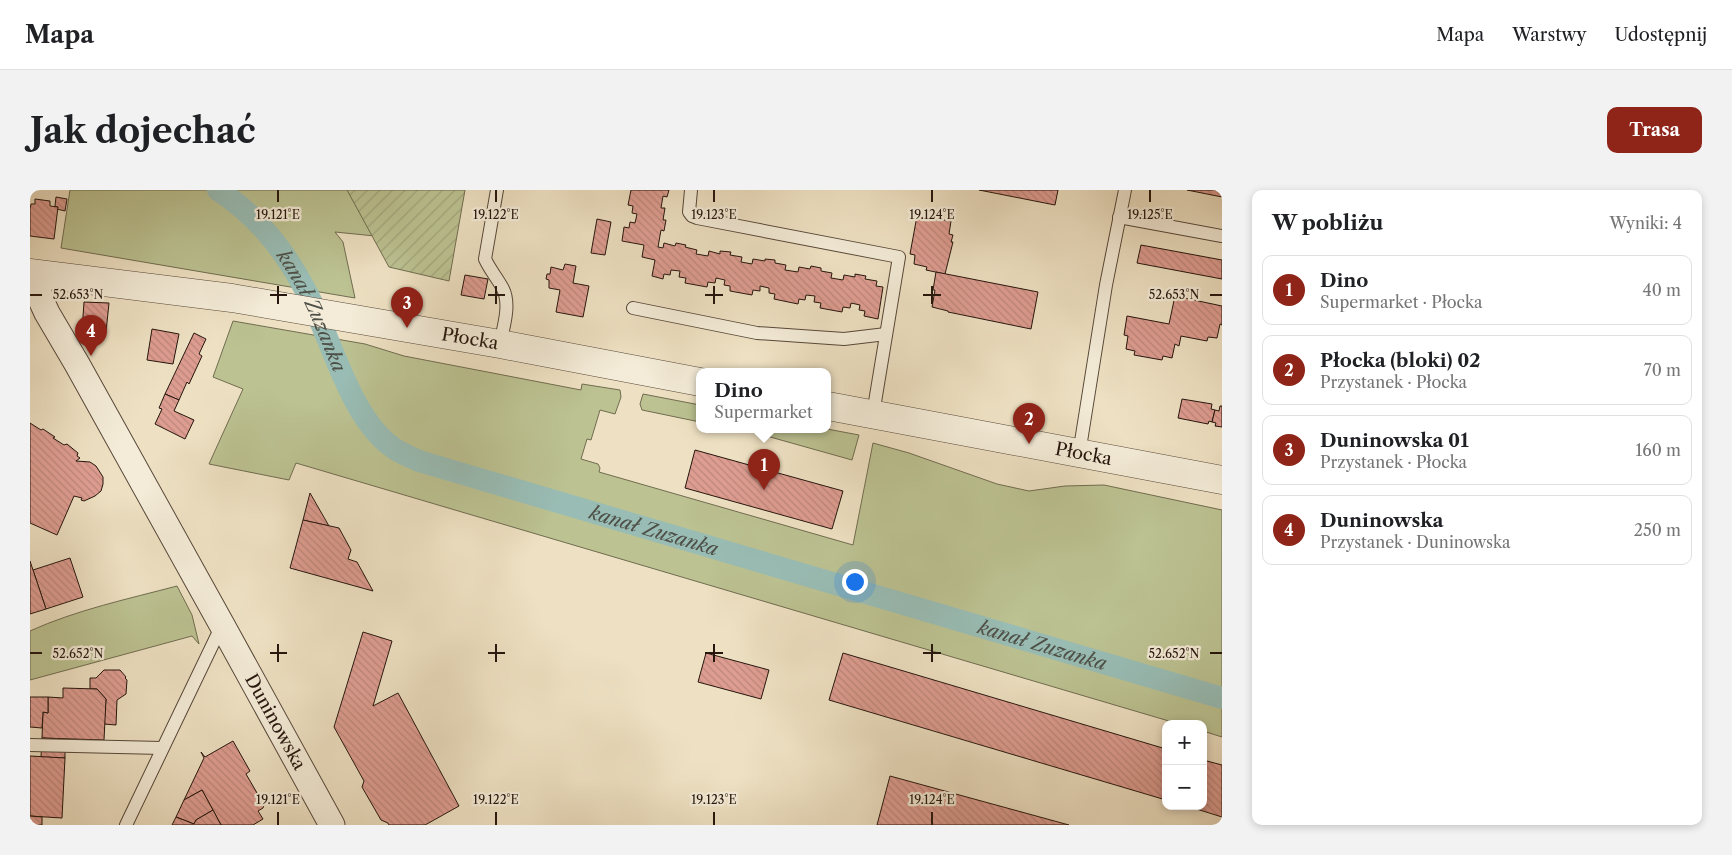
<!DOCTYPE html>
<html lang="pl">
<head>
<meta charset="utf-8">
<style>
	:root { --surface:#fff; --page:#f2f2f2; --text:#202124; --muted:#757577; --line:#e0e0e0; --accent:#8f2418 }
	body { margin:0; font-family:"Libre Caslon Text",serif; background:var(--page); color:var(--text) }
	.controls { position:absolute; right:15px; bottom:15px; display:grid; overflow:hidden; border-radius:10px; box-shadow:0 2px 8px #0003 }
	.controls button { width:45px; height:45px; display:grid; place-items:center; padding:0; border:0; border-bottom:1px solid var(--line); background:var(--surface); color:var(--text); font:25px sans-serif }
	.you { position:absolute; left:824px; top:391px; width:18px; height:18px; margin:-12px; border:4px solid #fff; border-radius:50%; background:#1a73e8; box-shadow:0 0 0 8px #1a73e833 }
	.badge { display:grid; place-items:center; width:32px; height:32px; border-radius:50%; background:var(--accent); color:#fff; font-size:16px; font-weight:700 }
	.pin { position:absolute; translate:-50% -41px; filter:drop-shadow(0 1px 2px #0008) }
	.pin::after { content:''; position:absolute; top:26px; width:18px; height:15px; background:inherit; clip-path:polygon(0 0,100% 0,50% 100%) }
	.popup { position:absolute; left:666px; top:178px; width:135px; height:65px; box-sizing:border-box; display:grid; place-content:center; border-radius:10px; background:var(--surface); filter:drop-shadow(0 1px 4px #0005); font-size:16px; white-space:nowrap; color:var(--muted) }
	.popup b { font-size:19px; color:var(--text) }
	.popup::after { content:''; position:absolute; left:50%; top:100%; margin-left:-10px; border:10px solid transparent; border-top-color:var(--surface) }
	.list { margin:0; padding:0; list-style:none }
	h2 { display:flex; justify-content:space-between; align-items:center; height:65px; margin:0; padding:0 20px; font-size:21px }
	h2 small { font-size:16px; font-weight:400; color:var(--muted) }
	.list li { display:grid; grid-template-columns:32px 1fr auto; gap:15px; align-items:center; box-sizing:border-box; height:70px; margin:0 10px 10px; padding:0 10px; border:1px solid var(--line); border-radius:10px }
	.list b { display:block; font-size:19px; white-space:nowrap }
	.list p { margin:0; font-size:16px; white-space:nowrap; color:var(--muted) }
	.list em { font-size:16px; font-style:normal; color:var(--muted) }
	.map { position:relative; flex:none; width:1192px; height:635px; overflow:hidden; border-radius:10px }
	header { display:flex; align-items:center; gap:30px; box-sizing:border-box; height:70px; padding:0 25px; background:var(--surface); border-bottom:1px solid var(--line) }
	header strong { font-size:24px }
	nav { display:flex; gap:28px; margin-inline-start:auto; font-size:18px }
	.intro { display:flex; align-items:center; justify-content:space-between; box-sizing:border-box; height:120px; padding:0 30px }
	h1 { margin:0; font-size:35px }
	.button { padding:12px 22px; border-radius:10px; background:var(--accent); color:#fff; font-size:18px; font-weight:700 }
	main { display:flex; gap:30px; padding:0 30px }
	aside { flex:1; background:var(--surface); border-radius:10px; box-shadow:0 2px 8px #0003 }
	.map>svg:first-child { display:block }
</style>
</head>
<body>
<header>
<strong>Mapa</strong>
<nav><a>Mapa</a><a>Warstwy</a><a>Udostępnij</a></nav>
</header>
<div class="intro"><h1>Jak dojechać</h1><a class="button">Trasa</a></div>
<main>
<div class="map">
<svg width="1192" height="635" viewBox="0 0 1192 635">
	<defs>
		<pattern id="garden-furrows" width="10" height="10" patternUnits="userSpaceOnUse" patternTransform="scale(1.25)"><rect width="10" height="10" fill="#bcc292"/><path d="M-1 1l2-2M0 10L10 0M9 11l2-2" fill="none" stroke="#a1a67d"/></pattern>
		<pattern id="building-back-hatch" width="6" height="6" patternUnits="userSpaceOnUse" patternTransform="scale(1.25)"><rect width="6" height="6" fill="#de9d91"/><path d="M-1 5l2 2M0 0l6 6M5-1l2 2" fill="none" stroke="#be867c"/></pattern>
	</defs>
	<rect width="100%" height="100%" fill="#eee1c3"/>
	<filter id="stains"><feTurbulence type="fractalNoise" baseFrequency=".004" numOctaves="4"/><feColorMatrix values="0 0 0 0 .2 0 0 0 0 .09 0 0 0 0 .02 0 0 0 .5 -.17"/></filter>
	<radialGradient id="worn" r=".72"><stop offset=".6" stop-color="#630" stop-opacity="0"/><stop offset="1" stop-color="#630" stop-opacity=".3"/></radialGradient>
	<g fill="#bcc292" stroke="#706c50">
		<polygon points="40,0 383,0 375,49 305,42 313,52 325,108 31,58"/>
		<polygon points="203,131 335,154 374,166 551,200 552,194 590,200 591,207 585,224 570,220 561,250 557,249 551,269 568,274 570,278 569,282 823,355 843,253 879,263 967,294 999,301 1035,296 1074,295 1192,320 1192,547 1173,541 1173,534 1149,534 266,273 259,290 179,274 213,199 183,187"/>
		<polygon points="613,204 670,215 670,232 612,220 610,214"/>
		<polygon points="703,239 797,239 829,245 822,270 726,243"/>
		<path d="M147,396L162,425L169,454L162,446L0,490V441C46,420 98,409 147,396Z"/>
	</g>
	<polygon fill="url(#garden-furrows)" stroke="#706c50" points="317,0 435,0 419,91 359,77"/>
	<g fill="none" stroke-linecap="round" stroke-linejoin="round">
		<path stroke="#99bdb5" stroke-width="22" id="s1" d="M188,0C229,27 256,62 278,105C302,150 321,231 365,259C372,264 381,267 389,271L1192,508"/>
	</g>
	<g fill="url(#building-back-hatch)" stroke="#25150d">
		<polygon points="601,0 639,0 637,7 633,6 631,18 635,18 633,30 636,30 634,41 631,40 628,57 633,58 634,53 645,56 646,53 656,55 655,57 667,60 666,64 678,66 679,61 690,64 690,61 701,62 700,65 712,67 711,72 722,74 723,69 735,71 735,69 745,70 745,73 756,75 755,80 768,82 769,77 780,79 781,76 791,78 791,81 802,83 801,88 813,90 814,85 825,87 825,84 836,86 835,89 847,91 846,96 853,97 848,129 834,126 835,121 829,120 830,115 821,113 820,118 813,117 812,122 790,118 791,113 784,112 785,106 776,105 775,110 769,109 768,114 744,109 745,104 739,103 739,98 730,96 730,101 723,100 722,105 700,101 700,96 694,95 695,90 686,88 685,93 678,92 677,97 655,93 656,88 649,87 650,81 641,80 640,85 634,84 633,89 622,86 625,70 612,67 614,55 592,51 594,37 599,38 600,32 605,33 607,24 602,23 603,16 598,15"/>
		<polygon points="949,0 1028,0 1025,15"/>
		<polygon points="1157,0 1192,0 1192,7"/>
		<polygon points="26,7 37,9 35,21 27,19 28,17 25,16"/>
		<polygon points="5,9 20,11 20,16 28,17 24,49 0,46 0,19 1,14 5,14"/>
		<polygon points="887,26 921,31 919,44 923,45 921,52 923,52 915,84 896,80 897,77 884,74 885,65 880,64"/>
		<polygon points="567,29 581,32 575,65 561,63"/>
		<polygon points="1111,55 1192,70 1192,89 1107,73"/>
		<polygon points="535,74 546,76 543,93 559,96 553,127 526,122 530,100 519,98 519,90 516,89 517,84 520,84 521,77 533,80"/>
		<polygon points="906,82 1008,102 1001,139 918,122 918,121 902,117 905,100 903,100"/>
		<polygon points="435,85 458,89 454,109 431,105"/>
		<polygon points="1145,106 1192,116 1192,135 1190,134 1187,148 1178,147 1177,151 1151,146 1149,156 1145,154 1142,168 1133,166 1132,170 1104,165 1105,161 1096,159 1098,146 1094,145 1097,126 1139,134"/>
		<polygon points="54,112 79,113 76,142 52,141"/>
		<polygon points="122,139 149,144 143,174 117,170"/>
		<polygon points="164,143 176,149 169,164 172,166 159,194 157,192 149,210 135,204"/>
		<polygon points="135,204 149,210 144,221 164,230 155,249 125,234 132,219 129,218"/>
		<polygon points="1152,209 1182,214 1181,219 1185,220 1182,232 1179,231 1178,234 1148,228"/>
		<polygon points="1190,216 1192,216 1192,237 1185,236 1186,233 1182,232 1185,220 1189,221"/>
		<polygon points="0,233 11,240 13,239 25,247 23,248 34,255 37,254 48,263 47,266 50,268 46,271 60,272 66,276 73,287 73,294 71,301 65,306 54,311 51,310 52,308 44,306 27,345 0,333"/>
		<polygon points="665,260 813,301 802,339 655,298"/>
		<polygon points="280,303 299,336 273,330"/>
		<polygon points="273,330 309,338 321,360 318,369 327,372 343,401 260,378"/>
		<polygon points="40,368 53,407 16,419 3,380"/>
		<polygon points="0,371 16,419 0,424"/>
		<polygon points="333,442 362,451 343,516 368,503 429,616 395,635 359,635 358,633 351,630 332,597 334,591 304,537"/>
		<polygon points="676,463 739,480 731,509 668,492"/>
		<polygon points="813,463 1136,559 1136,610 799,510"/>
		<polygon points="74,480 90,480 96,487 95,488 97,490 96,504 87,510 86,535 74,534 76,509 67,499 60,499 60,488 66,488"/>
		<polygon points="33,498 67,499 76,509 74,550 12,548 13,522 18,523 18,507 33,508"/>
		<polygon points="0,507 18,507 18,523 13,522 12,538 0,537"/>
		<polygon points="12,548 35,549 35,568 11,567"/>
		<polygon points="203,551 220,581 216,584 234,615 233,618 228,621 233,629 223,635 191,635 172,600 154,610 174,568 171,562 175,567"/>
		<polygon points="0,566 35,568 32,628 0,626"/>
		<polygon points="1173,570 1192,575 1192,627 1157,616 1173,616"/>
		<polygon points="860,586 1039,635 847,635"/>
		<polygon points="172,600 183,620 166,630 164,634 146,627 154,610"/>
		<polygon points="183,620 191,635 142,635 146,627 164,634 166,630"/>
		<polygon points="0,626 12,627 12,635 0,635"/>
	</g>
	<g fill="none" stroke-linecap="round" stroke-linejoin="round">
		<g stroke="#57483a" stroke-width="14">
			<g id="service">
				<path d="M467,0L455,69C460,80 468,89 473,99C481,115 473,138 470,154"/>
				<polyline points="661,0 659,22 662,26 667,28 869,67 843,224"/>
				<polyline points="1089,27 1192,46"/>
				<polyline points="603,118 727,143 814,149 856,144"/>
				<polyline points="1049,264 1076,95 1095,0"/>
				<polyline points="0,555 132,558"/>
				<polyline points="96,635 192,435"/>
			</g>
		</g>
		<g stroke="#57483a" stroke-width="27">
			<g id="minor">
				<path id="s2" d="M9,84L8,97L11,110L17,123L47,174L192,435L302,635"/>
			</g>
		</g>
		<g stroke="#57483a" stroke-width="29">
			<g id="tertiary">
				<path id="s3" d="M0,83L202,108L470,154L670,192"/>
				<path id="s4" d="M798,216L1192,290"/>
			</g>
		</g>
		<use href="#service" stroke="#f4ecd8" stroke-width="12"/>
		<use href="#minor" stroke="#f4ecd8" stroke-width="25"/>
		<use href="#tertiary" stroke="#f4ecd8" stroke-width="28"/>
	</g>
	<path fill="none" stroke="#25150d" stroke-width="2" d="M248,0V12M466,0V12M684,0V12M902,0V12M1120,0V12M248,96V114M466,96V114M684,96V114M902,96V114M0,105H12M240,105H257M458,105H475M675,105H693M893,105H911M1180,105H1192M248,454V472M466,454V472M684,454V472M902,454V472M0,463H12M240,463H257M458,463H475M675,463H693M893,463H911M1180,463H1192M248,622V635M466,622V635M684,622V635M902,622V635"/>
	<g text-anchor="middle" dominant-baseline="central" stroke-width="4.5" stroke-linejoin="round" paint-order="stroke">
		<g font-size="18" fill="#25150d" stroke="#f4ecd8">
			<text stroke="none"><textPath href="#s3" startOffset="445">Płocka</textPath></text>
			<text stroke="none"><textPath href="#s4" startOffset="260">Płocka</textPath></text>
			<text stroke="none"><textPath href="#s2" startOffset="509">Duninowska</textPath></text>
		</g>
		<g font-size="19" font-style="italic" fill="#4e5048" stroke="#f4ecd8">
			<text stroke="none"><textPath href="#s1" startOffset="156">kanał Zuzanka</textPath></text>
			<text stroke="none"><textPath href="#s1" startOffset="591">kanał Zuzanka</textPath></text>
			<text stroke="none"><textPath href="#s1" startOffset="996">kanał Zuzanka</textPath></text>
		</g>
	</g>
	<g font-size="12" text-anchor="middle" fill="#25150d" stroke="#f4ecd8" stroke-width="4.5" stroke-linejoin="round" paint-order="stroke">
		<text x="248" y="29">19.121°E</text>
		<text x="466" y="29">19.122°E</text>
		<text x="684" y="29">19.123°E</text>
		<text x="902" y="29">19.124°E</text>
		<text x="1120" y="29">19.125°E</text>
		<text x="48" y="109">52.653°N</text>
		<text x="1144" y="109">52.653°N</text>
		<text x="48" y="468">52.652°N</text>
		<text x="1144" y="468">52.652°N</text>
		<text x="248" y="614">19.121°E</text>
		<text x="466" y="614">19.122°E</text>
		<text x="684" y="614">19.123°E</text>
		<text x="902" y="614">19.124°E</text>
	</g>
	<rect width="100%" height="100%" filter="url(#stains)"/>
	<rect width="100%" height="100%" fill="url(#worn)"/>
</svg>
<div class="controls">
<button>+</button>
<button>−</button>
</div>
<div class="you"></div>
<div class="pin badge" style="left:734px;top:300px">1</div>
<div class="popup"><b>Dino</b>Supermarket</div>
<div class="pin badge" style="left:999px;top:254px">2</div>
<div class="pin badge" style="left:377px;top:138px">3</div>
<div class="pin badge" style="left:61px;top:166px">4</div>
</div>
<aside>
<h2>W pobliżu<small>Wyniki: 4</small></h2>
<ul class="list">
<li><span class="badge">1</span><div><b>Dino</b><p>Supermarket · Płocka</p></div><em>40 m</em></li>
<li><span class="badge">2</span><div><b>Płocka (bloki) 02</b><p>Przystanek · Płocka</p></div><em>70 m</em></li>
<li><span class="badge">3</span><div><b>Duninowska 01</b><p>Przystanek · Płocka</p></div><em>160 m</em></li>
<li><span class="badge">4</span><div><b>Duninowska</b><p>Przystanek · Duninowska</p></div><em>250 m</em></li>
</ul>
</aside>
</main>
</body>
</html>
